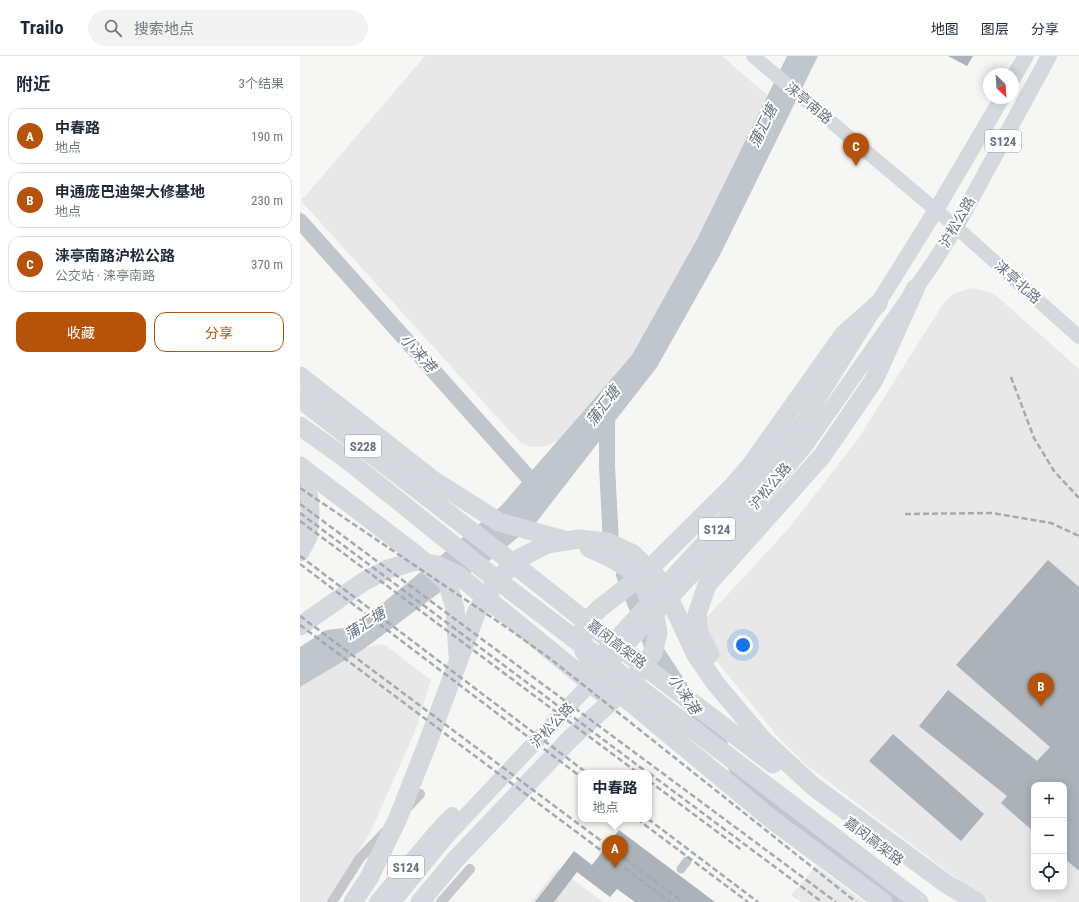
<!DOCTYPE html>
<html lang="zh">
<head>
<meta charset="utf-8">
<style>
	:root { --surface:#fff; --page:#f2f2f3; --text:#1f2937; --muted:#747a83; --line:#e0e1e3; --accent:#b45309 }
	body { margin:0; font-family:"Roboto Condensed","Noto Sans SC",sans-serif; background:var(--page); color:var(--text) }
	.controls { position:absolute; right:12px; bottom:12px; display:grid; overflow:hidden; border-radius:8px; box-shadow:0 2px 10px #0003 }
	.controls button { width:36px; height:36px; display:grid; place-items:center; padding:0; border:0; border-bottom:1px solid var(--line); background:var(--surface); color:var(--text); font:20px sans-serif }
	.compass { position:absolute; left:683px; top:12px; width:36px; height:36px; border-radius:50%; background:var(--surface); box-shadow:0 2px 10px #0003; rotate:155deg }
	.you { position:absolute; left:443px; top:589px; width:14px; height:14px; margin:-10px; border:3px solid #fff; border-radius:50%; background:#1a73e8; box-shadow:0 0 0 6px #1a73e833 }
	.badge { display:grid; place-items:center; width:26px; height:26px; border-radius:50%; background:var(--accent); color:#fff; font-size:13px; font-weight:700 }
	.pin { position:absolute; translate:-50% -33px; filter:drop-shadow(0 1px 2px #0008) }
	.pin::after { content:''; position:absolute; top:21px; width:14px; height:12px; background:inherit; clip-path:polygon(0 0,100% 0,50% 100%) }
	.popup { position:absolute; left:278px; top:714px; width:74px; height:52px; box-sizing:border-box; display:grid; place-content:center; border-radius:8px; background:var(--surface); filter:drop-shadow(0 1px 3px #0005); font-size:13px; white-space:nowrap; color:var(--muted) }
	.popup b { font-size:15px; color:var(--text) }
	.popup::after { content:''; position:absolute; left:50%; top:100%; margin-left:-8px; border:8px solid transparent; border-top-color:var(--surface) }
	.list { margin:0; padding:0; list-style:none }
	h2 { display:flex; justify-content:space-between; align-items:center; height:52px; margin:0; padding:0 16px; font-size:17px }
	h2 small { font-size:13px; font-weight:400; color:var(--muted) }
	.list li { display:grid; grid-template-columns:26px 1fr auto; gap:12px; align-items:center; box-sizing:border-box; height:56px; margin:0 8px 8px; padding:0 8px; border:1px solid var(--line); border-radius:12px }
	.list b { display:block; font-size:15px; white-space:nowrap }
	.list p { margin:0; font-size:13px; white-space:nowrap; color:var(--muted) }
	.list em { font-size:13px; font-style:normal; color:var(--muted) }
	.actions { display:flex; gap:8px; padding:12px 16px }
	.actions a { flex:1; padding:9px 0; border:1px solid var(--accent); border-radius:12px; text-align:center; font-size:14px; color:var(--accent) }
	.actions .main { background:var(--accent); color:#fff }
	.icon { flex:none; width:22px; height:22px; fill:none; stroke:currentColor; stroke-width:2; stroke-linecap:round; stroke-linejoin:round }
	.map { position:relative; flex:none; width:779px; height:846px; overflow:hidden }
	header { display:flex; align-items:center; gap:24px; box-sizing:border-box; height:56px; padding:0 20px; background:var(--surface); border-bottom:1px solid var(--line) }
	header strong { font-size:19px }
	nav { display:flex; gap:22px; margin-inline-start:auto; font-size:14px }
	.search { width:280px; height:36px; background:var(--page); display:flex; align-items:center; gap:10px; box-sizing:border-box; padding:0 14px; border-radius:22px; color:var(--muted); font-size:15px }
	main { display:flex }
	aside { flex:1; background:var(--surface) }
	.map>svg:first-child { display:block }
</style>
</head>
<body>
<header>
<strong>Trailo</strong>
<div class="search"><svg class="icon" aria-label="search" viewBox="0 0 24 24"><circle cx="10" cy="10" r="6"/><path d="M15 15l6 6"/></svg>搜索地点</div>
<nav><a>地图</a><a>图层</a><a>分享</a></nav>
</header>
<main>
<aside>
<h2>附近<small>3个结果</small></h2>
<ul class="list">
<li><span class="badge">A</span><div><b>中春路</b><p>地点</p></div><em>190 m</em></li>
<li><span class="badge">B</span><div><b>申通庞巴迪架大修基地</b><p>地点</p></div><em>230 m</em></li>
<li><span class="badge">C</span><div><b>涞亭南路沪松公路</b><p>公交站 · 涞亭南路</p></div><em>370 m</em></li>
</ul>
<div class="actions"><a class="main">收藏</a><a>分享</a></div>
</aside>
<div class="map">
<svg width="779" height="846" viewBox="0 0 779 846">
	<rect width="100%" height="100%" fill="#f6f7f4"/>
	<g fill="#e7e8e7" fill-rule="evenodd">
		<polygon points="125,0 422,0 468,40 397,183 332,299 258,384 248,389 240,391 231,391 222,387 215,381 1,145"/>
		<path d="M671,232L693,237L779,313V846H688L505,708L479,682L393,576L490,471L558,383L643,248L653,238ZM734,729H764V831H734Z"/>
		<polygon points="79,588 85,589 131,624 115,675 71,775 26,846 0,846 0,631 64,593"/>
		<polygon points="516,810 564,846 501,846 491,839"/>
		<polygon points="258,812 303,846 231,846"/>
	</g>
	<polygon fill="#bfc7cd" points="487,0 518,0 420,199 357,311 235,468 186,507 139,537 64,593 0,631 0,591 26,574 53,571 89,542 201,450 332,299 397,183"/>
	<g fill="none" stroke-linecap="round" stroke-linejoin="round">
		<polyline stroke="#bfc7cd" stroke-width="9" points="381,813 387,805"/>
		<g stroke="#bfc7cd" stroke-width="16">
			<polyline points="0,165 236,430"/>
			<polyline points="307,355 307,410 311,486 316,497"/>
			<polyline points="324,519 352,589 394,653 420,689"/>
			<polyline points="436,711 449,729 604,846"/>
		</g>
	</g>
	<g fill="#abb2b8">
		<polygon points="648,0 673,0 667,10"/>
		<polygon points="748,504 779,531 779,815 764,802 764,729 734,729 734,776 701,747 707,740 619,670 648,634 737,705 750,691 656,609"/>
		<polygon points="593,678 684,758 661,785 569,705"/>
		<polygon points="319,774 415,846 335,846 317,833 310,841 277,816 254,846 235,846 274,795 292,809"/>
	</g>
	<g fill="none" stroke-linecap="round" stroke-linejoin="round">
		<g stroke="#c5c7cb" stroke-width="10">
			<polyline points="106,753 120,738"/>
			<polyline points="32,846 60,802 86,775"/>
			<polyline points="141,846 170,813"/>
		</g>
		<polyline stroke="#d5d8dc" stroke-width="14" points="453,0 656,171 779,281"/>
		<g stroke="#d5d8dc" stroke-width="16">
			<polyline points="713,22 726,0"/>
			<polyline points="290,611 426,462 465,416 505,364 636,154 702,42"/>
			<polyline points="77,846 136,776 152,759"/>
			<polyline points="93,846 147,780 426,483 505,390 634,206 656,171 749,0"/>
		</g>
		<g stroke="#d5d8dc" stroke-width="19">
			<polyline points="578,248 544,278 451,409 432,431 344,518 300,552 289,563 282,576 284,595 295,614 312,631 471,763 583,846"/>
			<polyline points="0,320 133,424 199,466 264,484"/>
			<polyline points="0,343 205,501 298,575 473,708"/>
			<polyline points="0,370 45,402 192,520 619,846"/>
			<polyline points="0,410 114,497 147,526 155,552 158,600"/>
			<polyline points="0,425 9,441 10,455 8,481 0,496"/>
			<polyline points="0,570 63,526 88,513 116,505 137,509 158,519 305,639"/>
			<polyline points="410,598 399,577 397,558 407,529 522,400 574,324 615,233"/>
			<polyline points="53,846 69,822 98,762 128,686 177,555 198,523 220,502 247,488 279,483 307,486 333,498 356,520 371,546 396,599 416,628 464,685 514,731 648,829 677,846"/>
			<polyline points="120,846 156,803 271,682 315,642 337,618 353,597 358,577 354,555 345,533 328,512 309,501 289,492"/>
		</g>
		<g stroke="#a5a9b0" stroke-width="2.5" stroke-dasharray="6 3" stroke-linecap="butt">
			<polyline points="711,321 734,382 754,415 779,442"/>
			<polyline points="0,432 206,571 252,604 556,846"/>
			<polyline points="0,448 536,846"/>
			<polyline points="0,457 348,717"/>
			<polyline points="605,458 692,457 751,467 779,480"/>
			<polyline points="0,465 338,717"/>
			<polyline points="0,500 287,717"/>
			<polyline points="0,508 281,721"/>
			<polyline points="0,560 383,846"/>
			<polyline points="0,569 370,846"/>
			<polyline points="349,717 522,846"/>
			<polyline points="349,725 443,795"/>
			<polyline points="337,763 448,846"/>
			<polyline points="348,763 458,846"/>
		</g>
	</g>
	<g text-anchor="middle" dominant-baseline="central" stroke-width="4" stroke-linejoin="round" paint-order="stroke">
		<g fill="#fff" stroke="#959ca9" stroke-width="1">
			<rect x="685" y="74" width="36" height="22" rx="3"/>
			<rect x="45" y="379" width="36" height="22" rx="3"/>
			<rect x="399" y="462" width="36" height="22" rx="3"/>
			<rect x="88" y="800" width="36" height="22" rx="3"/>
		</g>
		<g font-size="13" font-weight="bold" fill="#677284">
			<text x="703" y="85">S124</text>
			<text x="63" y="390">S228</text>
			<text x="417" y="473">S124</text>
			<text x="106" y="811">S124</text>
		</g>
		<g font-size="14" fill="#677284" stroke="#fff">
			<text transform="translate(509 47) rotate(40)">涞亭南路</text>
			<text transform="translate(657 166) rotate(-60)">沪松公路</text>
			<text transform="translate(718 226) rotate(42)">涞亭北路</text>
			<text transform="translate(470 430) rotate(-50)">沪松公路</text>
			<text transform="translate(317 588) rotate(38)">嘉闵高架路</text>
			<text transform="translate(252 669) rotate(-47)">沪松公路</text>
			<text transform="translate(574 785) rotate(37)">嘉闵高架路</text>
		</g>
		<g font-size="15" font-style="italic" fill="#637380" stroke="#fff">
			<text transform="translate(463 70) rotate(-64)">蒲汇塘</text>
			<text transform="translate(118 297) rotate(48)">小涞港</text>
			<text transform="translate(303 350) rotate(-53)">蒲汇塘</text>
			<text transform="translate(65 568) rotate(-33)">蒲汇塘</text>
			<text transform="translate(384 638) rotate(56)">小涞港</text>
		</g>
	</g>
</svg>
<div class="controls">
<button>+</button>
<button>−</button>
<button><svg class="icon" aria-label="locate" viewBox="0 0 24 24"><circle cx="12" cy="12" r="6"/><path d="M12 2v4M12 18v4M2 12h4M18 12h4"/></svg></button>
</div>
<svg class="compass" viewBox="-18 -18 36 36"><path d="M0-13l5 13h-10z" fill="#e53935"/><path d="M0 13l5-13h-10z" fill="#747a83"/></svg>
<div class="you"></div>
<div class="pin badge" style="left:315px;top:812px">A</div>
<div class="popup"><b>中春路</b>地点</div>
<div class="pin badge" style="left:741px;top:650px">B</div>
<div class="pin badge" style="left:556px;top:110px">C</div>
</div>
</main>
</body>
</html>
